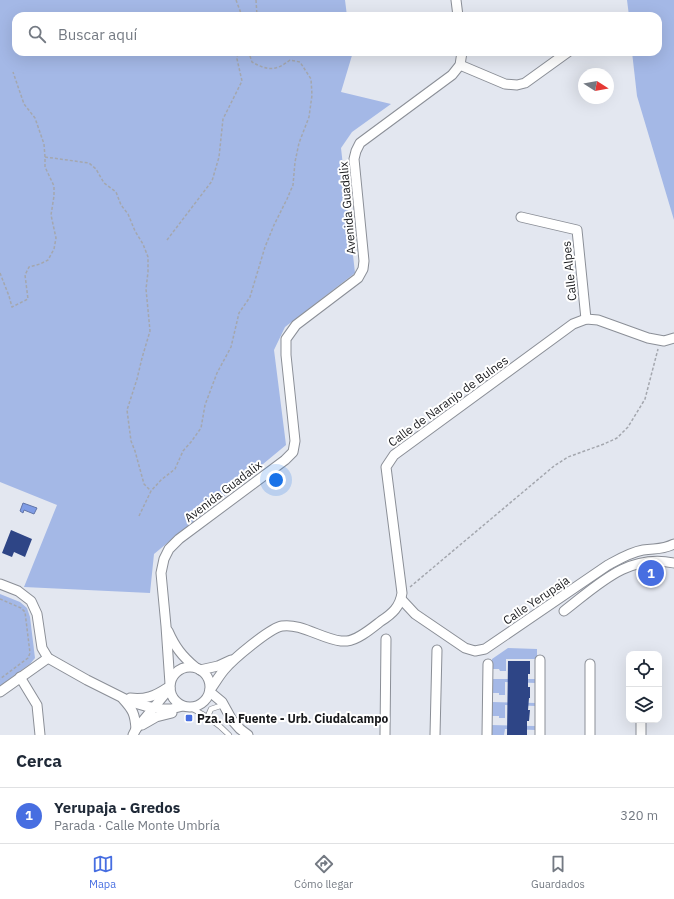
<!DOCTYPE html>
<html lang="es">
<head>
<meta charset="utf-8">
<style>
	:root { --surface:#fff; --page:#f6f6f7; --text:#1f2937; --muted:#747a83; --line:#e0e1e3; --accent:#476ee1 }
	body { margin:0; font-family:"IBM Plex Sans",sans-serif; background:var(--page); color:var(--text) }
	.controls { position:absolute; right:12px; bottom:12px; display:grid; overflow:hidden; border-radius:8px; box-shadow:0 4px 16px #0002 }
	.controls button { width:36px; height:36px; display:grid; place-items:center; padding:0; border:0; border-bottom:1px solid var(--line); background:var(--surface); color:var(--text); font:20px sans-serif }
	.compass { position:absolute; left:578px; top:68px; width:36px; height:36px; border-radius:50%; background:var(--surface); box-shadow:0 4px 16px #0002; rotate:101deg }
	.you { position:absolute; left:276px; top:480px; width:14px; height:14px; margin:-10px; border:3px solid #fff; border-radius:50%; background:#1a73e8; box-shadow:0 0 0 6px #1a73e833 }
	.badge { display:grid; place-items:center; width:26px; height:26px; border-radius:50%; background:var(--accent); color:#fff; font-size:13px; font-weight:700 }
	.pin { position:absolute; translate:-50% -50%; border:2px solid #fff; box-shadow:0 1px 4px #0006 }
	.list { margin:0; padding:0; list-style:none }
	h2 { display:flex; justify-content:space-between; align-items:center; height:52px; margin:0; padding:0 16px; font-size:17px }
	h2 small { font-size:13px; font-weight:400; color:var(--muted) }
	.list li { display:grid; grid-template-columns:26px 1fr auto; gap:12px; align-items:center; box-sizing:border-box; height:56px; padding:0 16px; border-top:1px solid var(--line) }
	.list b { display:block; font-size:15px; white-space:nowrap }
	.list p { margin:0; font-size:13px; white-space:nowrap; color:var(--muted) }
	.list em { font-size:13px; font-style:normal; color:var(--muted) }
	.icon { flex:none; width:22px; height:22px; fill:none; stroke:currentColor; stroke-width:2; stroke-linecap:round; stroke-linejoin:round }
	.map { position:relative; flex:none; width:674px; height:735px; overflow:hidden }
	.search { position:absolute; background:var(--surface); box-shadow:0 4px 16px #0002; left:12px; right:12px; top:12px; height:44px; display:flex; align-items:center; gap:10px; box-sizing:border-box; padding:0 14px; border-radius:12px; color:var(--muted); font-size:15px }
	.sheet { height:108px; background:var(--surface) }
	nav { display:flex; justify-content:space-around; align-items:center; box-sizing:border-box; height:56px; border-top:1px solid var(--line); background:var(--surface); font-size:11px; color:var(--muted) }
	nav a { display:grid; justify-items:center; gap:2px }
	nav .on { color:var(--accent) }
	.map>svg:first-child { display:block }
</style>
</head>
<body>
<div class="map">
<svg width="674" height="735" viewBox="0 0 674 735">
	<rect width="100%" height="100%" fill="#e3e7f0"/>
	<g fill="#a4b8e6">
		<polygon points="0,0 345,0 347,16 16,16 16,52 353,52 341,92 391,104 352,132 341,148 355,273 285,327 274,350 286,445 154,554 150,593 24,587 57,505 0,482"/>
		<polygon points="627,0 674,0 674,220 637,96 632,52 658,52 658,16 629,16"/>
		<polygon points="0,594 20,602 27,608 30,617 35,658 30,664 0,686"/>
		<polygon points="508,648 537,649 537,659 506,659 506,671 500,671 499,669 492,669 492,659"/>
		<polygon points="492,679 536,679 536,683 505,682 505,695 499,695 499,693 492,693"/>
		<polygon points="492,702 536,703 536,706 505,705 505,718 499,718 499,716 491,716"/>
		<polygon points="491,725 535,726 535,730 505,729 504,735 491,735"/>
	</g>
	<polygon fill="#7f9ce5" stroke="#6074a8" points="23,503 37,508 34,514 24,510 23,513 20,511"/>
	<g fill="#2e4586">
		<polygon points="11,530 32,539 25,557 14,552 12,557 2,553"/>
		<polygon points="508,661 530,661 530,674 528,674 528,687 530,687 530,698 529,698 528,710 530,710 529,721 527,721 527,735 507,735"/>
	</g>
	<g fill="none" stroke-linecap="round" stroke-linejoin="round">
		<g stroke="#8b8f97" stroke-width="6">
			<g id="lane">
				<path d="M191,708C205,715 218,723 229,735"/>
				<polyline points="208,716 211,709 220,706"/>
			</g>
		</g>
		<g stroke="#8b8f97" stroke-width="11">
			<g id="street">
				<polyline points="456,0 458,16"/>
				<polyline points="460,65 505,84 517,85 525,83 568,52"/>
				<polyline points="521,217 577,230 586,319"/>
				<polyline points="0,584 18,591 31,601 37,614 42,648 48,658 87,680 131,702 145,706 162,709 171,709 183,706"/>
				<path d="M401,599L415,614L465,648L475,651L485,649L608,565C619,559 631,552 643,550C656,548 662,550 674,544"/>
				<path d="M564,611C598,585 628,553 674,563"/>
				<path d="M168,631C175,647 182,656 195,667"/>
				<polyline points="590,664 590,735"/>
				<circle cx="190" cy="687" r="20"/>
				<polyline points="200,670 218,666 231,660"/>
				<polyline points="20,677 37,705 40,735"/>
				<polyline points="170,684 166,626 161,573 164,559 169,549 179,539 285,460 293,452 295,441 286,355 286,339 296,325 358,278 363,269 364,261 354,159 356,151 360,143 452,75 460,65 462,52"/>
				<path d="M210,690C215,683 219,676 224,670C233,659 270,628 282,626C301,623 322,639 341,641C343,641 345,641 347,641C358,640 372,628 381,621C392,614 400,607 402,593L386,467L394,455L573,324L586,319L598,320L648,338L664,341L674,338"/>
				<polyline points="0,692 48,658"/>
				<polyline points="210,692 222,702 232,720 240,729 248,735"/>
				<path d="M130,698C145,700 155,696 167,688"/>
				<path d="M123,699C133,710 135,714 136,729"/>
				<polyline points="142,725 156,717 172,713"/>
				<polyline points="133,735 136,729 170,688"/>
				<polyline points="385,735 386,639"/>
				<polyline points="435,735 437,650"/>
				<polyline points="487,735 488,664"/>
				<polyline points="540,735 540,660"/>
				<polyline points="641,735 641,720"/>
			</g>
		</g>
		<g stroke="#a4a7ae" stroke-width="1.5" stroke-dasharray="3 2" stroke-linecap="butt">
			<polyline points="236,0 242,16"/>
			<polyline points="256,0 257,16"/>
			<polyline points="45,157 89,163 96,169 104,183 116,192 121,205 128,214 135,231 143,244 148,257 148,272 146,289 150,331 142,358 137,379 127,410 131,441 135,451 144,484 151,491"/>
			<polyline points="167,240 212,181 219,157 223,119 242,81 237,59 238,52"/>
			<polyline points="0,273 9,296 12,307 28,299 25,275 29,267 40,264 48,260 54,249 56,238 51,215 54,196 54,186 45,167 45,157 44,144 35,118 24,104 13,72"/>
			<path d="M139,516L151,491L161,480L175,469L183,451L191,442L201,428L205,405L217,373L231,347L239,313L250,297L265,247L274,225L287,199L293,185L295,162L299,143L309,117L312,95L311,79L300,62L290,60C276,71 268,71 252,62L249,53V52"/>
			<polyline points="410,587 554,466 568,457 604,444 617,438 628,427 645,399 658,349"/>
			<polyline points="0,599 21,608 25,612 30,653 28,658 0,679"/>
		</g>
		<use href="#lane" stroke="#fff" stroke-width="4.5"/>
		<use href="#street" stroke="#fff" stroke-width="9"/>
	</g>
	<rect fill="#476ee1" stroke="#fff" stroke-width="1.5" x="185" y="714" width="8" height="8" rx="2"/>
	<g text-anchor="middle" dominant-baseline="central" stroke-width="4" stroke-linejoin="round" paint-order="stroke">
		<g font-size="12" fill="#17181b" stroke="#fff">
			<text transform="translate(347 208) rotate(-95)">Avenida Guadalix</text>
			<text transform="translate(569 271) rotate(-96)">Calle Alpes</text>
			<text transform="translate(448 401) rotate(-36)">Calle de Naranjo de Bulnes</text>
			<text transform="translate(223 491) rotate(-37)">Avenida Guadalix</text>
			<text transform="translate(536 600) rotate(-34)">Calle Yerupaja</text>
		</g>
		<g font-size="12" font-weight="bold" fill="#17181b" stroke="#fff" text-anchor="start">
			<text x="197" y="718">Pza. la Fuente - Urb. Ciudalcampo</text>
		</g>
	</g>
</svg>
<div class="controls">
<button><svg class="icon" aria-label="locate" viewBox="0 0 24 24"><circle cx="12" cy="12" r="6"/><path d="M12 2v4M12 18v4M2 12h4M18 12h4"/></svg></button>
<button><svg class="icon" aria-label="layers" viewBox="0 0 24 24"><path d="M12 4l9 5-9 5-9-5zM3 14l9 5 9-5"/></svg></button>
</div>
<svg class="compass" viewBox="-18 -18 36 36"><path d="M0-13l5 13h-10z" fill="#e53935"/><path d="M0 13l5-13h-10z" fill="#747a83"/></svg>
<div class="you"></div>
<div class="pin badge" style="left:651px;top:573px">1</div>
<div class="search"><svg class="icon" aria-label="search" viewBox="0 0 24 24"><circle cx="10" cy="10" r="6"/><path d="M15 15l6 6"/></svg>Buscar aquí</div>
</div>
<section class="sheet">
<h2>Cerca<small></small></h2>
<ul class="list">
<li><span class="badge">1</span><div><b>Yerupaja - Gredos</b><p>Parada · Calle Monte Umbría</p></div><em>320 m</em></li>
</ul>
</section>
<nav>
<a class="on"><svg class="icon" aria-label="map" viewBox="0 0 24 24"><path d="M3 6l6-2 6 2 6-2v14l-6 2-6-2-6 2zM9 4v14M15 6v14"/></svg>Mapa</a>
<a><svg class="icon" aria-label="directions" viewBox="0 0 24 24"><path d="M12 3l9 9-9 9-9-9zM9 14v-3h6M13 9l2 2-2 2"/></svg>Cómo llegar</a>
<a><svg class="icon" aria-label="saved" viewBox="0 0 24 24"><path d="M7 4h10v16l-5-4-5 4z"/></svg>Guardados</a>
</nav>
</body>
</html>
